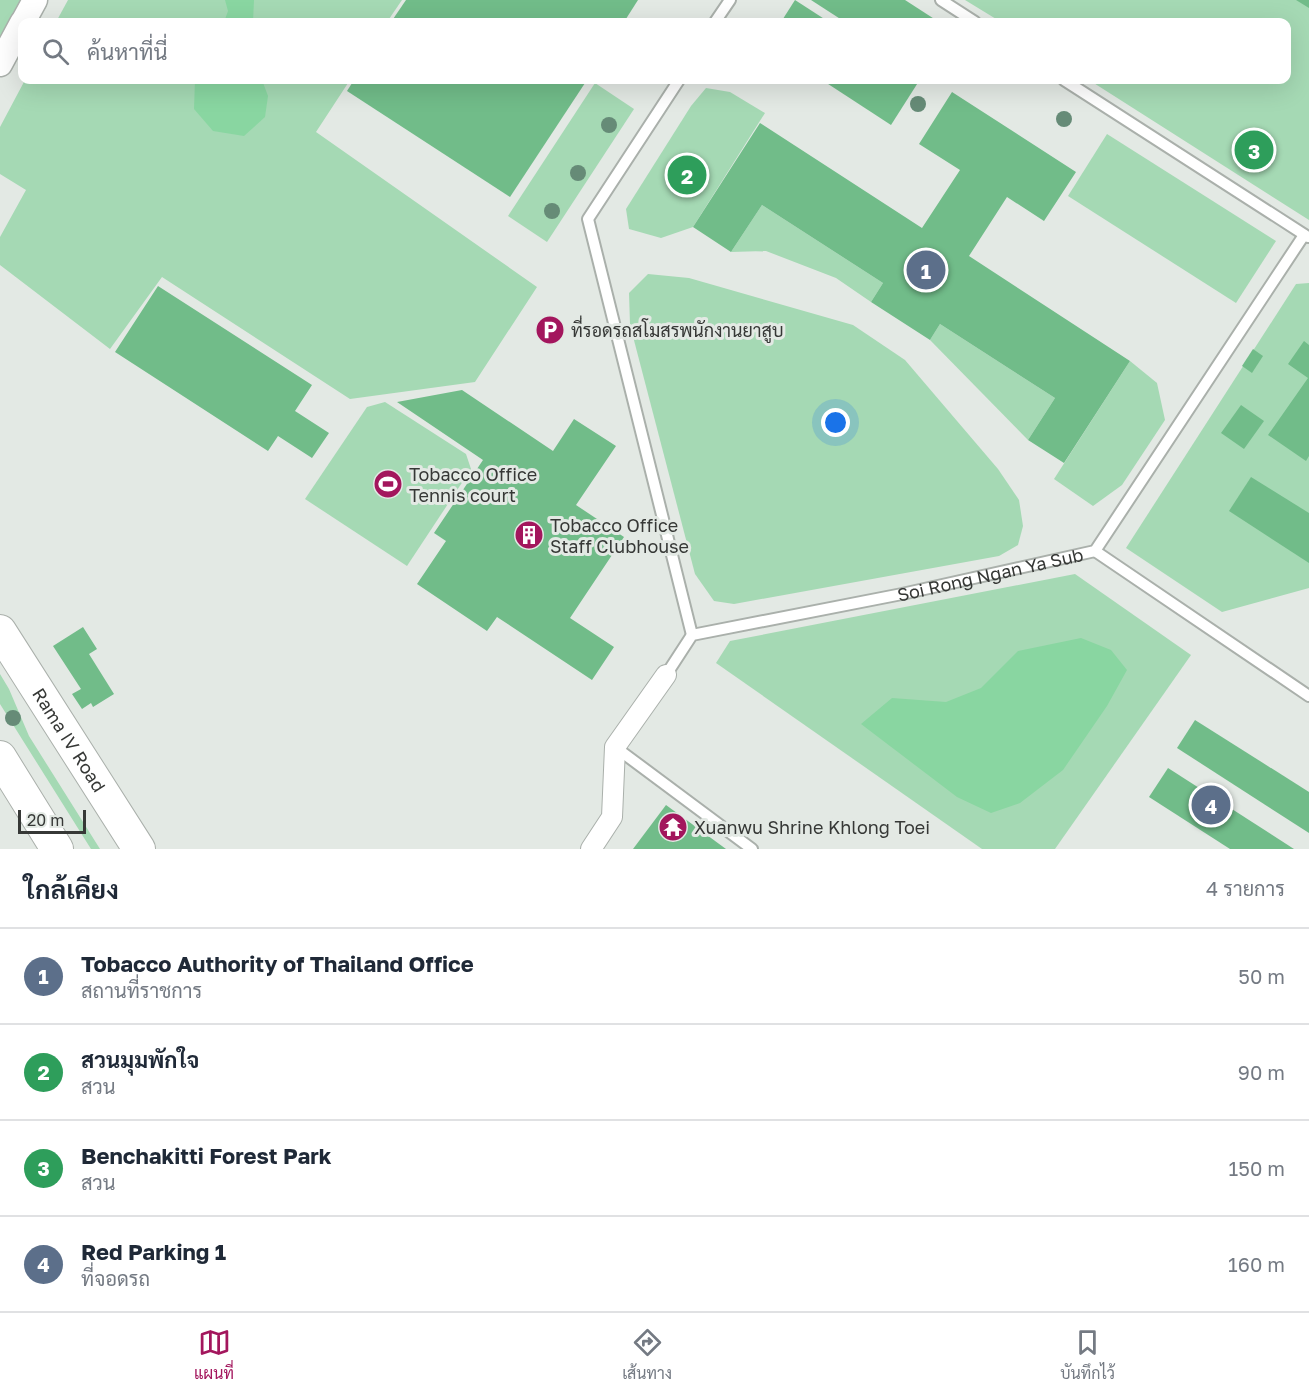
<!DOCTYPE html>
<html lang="th">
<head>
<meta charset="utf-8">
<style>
	:root { --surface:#fff; --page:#f6f6f7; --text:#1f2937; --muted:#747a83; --line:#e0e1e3; --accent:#a3165d }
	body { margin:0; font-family:"Golos Text",Sarabun,sans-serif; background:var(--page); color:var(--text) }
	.scale { position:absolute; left:18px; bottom:15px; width:68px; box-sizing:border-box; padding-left:6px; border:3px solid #363836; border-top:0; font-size:16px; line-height:21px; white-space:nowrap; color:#363836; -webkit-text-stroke:4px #e3e9e4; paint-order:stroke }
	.you { position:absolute; left:836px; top:423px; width:21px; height:21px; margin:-15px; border:4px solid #fff; border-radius:50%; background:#1a73e8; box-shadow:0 0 0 9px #1a73e833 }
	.badge { display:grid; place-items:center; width:39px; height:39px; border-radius:50%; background:var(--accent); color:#fff; font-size:20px; font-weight:700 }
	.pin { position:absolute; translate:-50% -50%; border:3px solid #fff; box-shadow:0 2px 6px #0006 }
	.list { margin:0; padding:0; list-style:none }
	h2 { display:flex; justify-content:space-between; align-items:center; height:78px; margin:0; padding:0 24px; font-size:26px }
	h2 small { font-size:20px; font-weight:400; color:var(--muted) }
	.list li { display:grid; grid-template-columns:39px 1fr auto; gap:18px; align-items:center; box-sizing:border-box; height:96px; padding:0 24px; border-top:2px solid var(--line) }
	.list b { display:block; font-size:22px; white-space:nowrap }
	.list p { margin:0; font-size:20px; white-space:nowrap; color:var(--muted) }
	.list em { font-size:20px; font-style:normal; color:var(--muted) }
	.icon { flex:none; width:33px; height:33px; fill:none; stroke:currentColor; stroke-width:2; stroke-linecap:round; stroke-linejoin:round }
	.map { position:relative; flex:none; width:1309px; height:849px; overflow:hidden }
	.search { position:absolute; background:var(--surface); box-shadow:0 6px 24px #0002; left:18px; right:18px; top:18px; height:66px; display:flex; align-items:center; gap:15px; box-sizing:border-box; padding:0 21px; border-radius:12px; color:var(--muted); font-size:22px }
	.sheet { height:462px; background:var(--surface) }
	nav { display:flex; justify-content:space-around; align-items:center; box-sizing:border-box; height:84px; border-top:2px solid var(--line); background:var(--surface); font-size:16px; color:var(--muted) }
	nav a { display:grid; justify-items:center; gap:3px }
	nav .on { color:var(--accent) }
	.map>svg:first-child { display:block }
</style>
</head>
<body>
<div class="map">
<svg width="1309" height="849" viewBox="0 0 1309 849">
	<rect width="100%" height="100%" fill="#e3e9e4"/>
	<g fill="#a5d9b4">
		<polygon points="0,0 24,0 0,44"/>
		<polygon points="68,0 402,0 387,22 56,22"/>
		<polygon points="965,0 1309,0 1309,220 1089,80 1286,80 1286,22 1001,22"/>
		<polygon points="25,80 350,80 316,132 537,287 475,382 350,399 162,277 110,349 0,265 0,237 26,190 0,174 0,127"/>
		<polygon points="595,83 634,109 547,242 508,216"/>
		<polygon points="706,88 730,92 765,113 693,227 661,238 629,229 626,209 691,106"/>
		<polygon points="1107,134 1276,241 1236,303 1068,196"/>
		<polygon points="762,205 883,283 871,302 836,278 766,251 731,252"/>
		<polygon points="648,274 689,278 853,325 905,360 998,469 1019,500 1023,526 1018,545 999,556 734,604 714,601 695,574 630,325 629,293"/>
		<polygon points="1309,283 1309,588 1222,612 1126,548 1296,284"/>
		<polygon points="940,324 1055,398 1028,440 930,340"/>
		<polygon points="1130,361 1157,383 1165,420 1122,485 1093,506 1054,479"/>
		<polygon points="385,402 466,454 471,469 407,566 305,499 367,407"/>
		<polygon points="1075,574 1191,655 1055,849 982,849 716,663 730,641"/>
		<polygon points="0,674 9,689 29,736 100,849 91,849 0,704"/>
	</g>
	<g fill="#89d6a1">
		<polygon points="225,0 254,0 253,22 224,22 228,11"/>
		<polygon points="195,80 262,80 268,96 265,117 244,136 213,131 194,109"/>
		<polygon points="1081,638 1111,650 1127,670 1107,706 1063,770 1020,803 991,813 957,797 861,724 892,698 946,702 981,688 1018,651"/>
	</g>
	<g fill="#71bc89">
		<polygon points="406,0 638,0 624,22 391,22"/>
		<polygon points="795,0 829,22 781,22"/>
		<polygon points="811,0 905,0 939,22 845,22"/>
		<polygon points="1296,0 1309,0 1309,8"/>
		<polygon points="354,80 587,80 510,197 347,91"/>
		<polygon points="822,80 916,80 919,81 891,125"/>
		<polygon points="952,92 1076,172 1044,221 1007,197 969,256 1130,361 1064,463 1028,440 1055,398 940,324 930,340 871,302 883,283 762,205 731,252 693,227 760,123 922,228 960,170 919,144"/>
		<polygon points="158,286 312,385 295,411 329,433 312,458 278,436 268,451 115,352"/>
		<polygon points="1304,341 1309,345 1309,456 1306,461 1268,435 1308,378 1288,364"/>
		<polygon points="1253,349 1263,356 1252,373 1242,366"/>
		<polygon points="462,390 553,451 574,419 616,446 576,505 624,537 570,618 614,647 592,680 497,617 487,631 417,584 446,541 434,533 483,460 397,402"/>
		<polygon points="1241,405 1264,421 1244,449 1221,433"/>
		<polygon points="1251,477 1309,513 1309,563 1229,511"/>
		<polygon points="83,627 97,649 89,654 114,694 93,707 91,703 82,709 72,694 81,689 53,646"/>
		<polygon points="1195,720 1309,792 1309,833 1177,748"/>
		<polygon points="1168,768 1294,849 1230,849 1149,797"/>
		<polygon points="666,805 726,849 633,849"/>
	</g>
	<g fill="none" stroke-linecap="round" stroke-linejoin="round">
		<g stroke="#aab0ab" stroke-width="14">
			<g id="service">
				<polyline points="941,0 975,22"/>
				<polyline points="715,22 730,0"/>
				<polyline points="679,80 588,219 692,635"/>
				<polyline points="1064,80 1308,237"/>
				<polyline points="1095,551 1309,696"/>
				<path id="s1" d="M666,675L692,635L902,594L1095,551L1304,235"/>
				<polyline points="615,747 752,849"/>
			</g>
		</g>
		<g stroke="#aab0ab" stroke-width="22">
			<polyline id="minor" points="591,849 612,817 615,747 666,675"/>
		</g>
		<g stroke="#aab0ab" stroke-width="27">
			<g id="tertiary">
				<polyline points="23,22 35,0"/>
				<polyline points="0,64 22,23"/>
			</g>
		</g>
		<g stroke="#aab0ab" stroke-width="34">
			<g id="primary">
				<path id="s2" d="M0,631L139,849"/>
				<polyline points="0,757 57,849"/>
			</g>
		</g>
		<use href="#service" stroke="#fff" stroke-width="10"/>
		<use href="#minor" stroke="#fff" stroke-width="20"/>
		<use href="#tertiary" stroke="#fff" stroke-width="24"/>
		<use href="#primary" stroke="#fff" stroke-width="32"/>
	</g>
	<g fill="#668b77">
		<circle cx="918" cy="104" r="8"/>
		<circle cx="1064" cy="119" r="8"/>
		<circle cx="609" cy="125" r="8"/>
		<circle cx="578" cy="173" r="8"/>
		<circle cx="552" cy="211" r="8"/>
		<circle cx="13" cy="718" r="8"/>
	</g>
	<defs>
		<g id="parking-disc" transform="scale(1.5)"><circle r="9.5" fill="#a3165d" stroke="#e3e9e4"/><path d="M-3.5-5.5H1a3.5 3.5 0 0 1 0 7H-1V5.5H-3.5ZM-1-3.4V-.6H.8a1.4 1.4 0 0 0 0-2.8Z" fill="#fff"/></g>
		<g id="stadium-disc" transform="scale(1.5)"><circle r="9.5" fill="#a3165d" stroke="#e3e9e4"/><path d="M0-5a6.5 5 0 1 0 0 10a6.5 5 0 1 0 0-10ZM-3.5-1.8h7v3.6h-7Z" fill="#fff"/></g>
		<g id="building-disc" transform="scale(1.5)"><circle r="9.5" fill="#a3165d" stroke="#e3e9e4"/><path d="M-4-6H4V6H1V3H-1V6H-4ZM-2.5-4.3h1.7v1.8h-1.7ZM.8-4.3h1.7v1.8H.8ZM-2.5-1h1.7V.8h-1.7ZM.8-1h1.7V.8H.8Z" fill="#fff"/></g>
		<g id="temple-disc" transform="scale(1.5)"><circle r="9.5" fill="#a3165d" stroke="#e3e9e4"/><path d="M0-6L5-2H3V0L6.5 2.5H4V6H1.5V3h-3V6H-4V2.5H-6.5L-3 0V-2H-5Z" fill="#fff"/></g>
	</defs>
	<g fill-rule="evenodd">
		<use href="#parking-disc" x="550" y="330"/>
		<use href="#stadium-disc" x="388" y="484"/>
		<use href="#building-disc" x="529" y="535"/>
		<use href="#temple-disc" x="673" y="827"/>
	</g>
	<g text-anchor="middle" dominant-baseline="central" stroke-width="6" stroke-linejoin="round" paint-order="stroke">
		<g font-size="18" fill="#363836" stroke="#e3e9e4" text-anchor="start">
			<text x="571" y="330">ที่รอดรถสโมสรพนักงานยาสูบ</text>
			<text x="409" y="474">Tobacco Office<tspan x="409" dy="21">Tennis court</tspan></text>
			<text x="550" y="525">Tobacco Office<tspan x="550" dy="21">Staff Clubhouse</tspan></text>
			<text x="694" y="827">Xuanwu Shrine Khlong Toei</text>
		</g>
		<g font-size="18" fill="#363836" stroke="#e3e9e4">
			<text stroke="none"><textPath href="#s1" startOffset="352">Soi Rong Ngan Ya Sub</textPath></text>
			<text stroke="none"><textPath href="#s2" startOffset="129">Rama IV Road</textPath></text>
		</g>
	</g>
</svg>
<div class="scale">20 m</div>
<div class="you"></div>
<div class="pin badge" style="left:926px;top:270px;background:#5c6f8a">1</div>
<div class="pin badge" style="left:687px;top:175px;background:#2e9e5b">2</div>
<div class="pin badge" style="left:1254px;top:150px;background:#2e9e5b">3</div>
<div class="pin badge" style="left:1211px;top:805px;background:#5c6f8a">4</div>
<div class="search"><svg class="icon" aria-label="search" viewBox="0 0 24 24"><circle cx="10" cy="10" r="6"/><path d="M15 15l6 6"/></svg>ค้นหาที่นี่</div>
</div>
<section class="sheet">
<h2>ใกล้เคียง<small>4 รายการ</small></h2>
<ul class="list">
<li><span class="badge" style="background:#5c6f8a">1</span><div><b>Tobacco Authority of Thailand Office</b><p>สถานที่ราชการ</p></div><em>50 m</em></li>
<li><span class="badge" style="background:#2e9e5b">2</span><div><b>สวนมุมพักใจ</b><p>สวน</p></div><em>90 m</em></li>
<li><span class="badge" style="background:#2e9e5b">3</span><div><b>Benchakitti Forest Park</b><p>สวน</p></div><em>150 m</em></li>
<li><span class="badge" style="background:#5c6f8a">4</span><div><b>Red Parking 1</b><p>ที่จอดรถ</p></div><em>160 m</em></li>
</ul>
</section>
<nav>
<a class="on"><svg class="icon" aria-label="map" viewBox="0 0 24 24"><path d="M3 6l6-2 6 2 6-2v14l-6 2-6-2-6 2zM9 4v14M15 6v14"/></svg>แผนที่</a>
<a><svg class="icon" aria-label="directions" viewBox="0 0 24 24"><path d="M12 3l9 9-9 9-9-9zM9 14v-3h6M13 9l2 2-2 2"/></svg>เส้นทาง</a>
<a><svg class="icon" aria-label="saved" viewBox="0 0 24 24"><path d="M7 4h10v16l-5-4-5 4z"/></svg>บันทึกไว้</a>
</nav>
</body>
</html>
